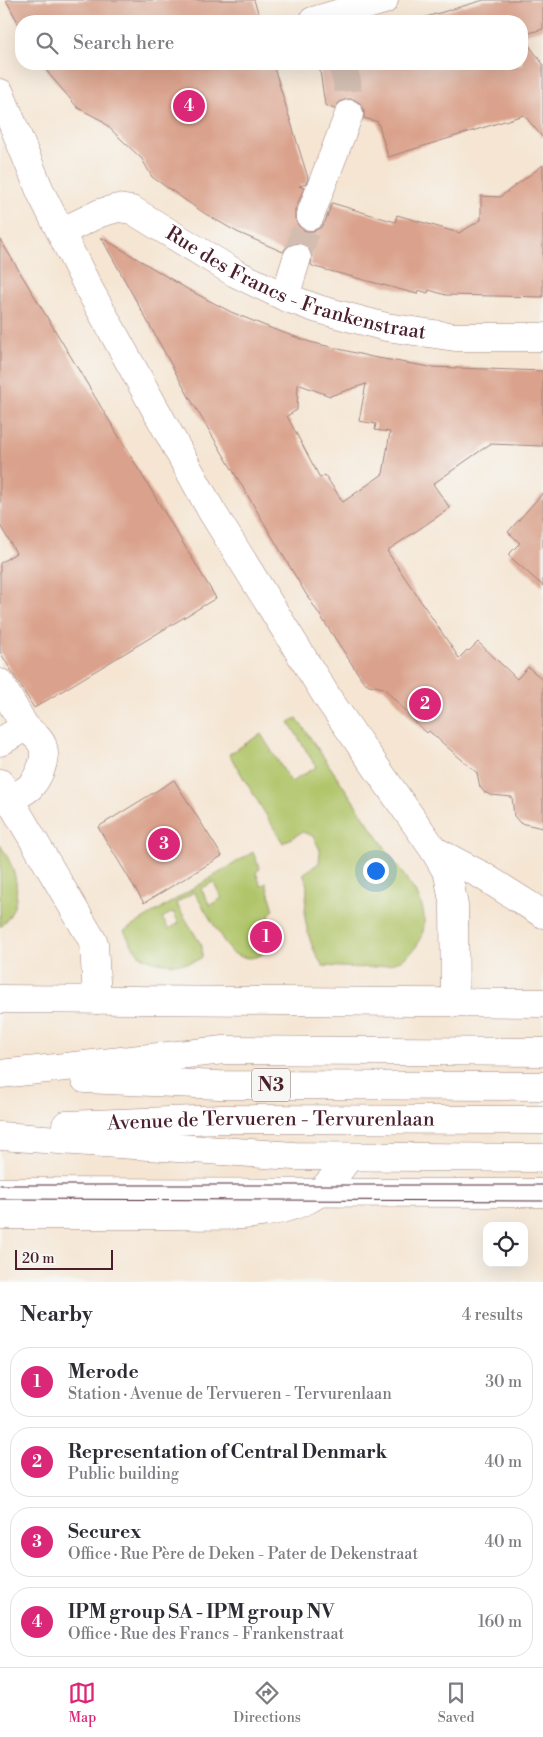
<!DOCTYPE html>
<html lang="en">
<head>
<meta charset="utf-8">
<style>
	:root { --surface:#fff; --page:#f2f2f3; --text:#2b2b33; --muted:#7c7c81; --line:#e1e1e2; --accent:#db2777 }
	body { margin:0; font-family:"Libre Bodoni",serif; background:var(--page); color:var(--text) }
	.controls { position:absolute; right:15px; bottom:15px; display:grid; overflow:hidden; border-radius:10px; box-shadow:0 5px 20px #0002 }
	.controls button { width:45px; height:45px; display:grid; place-items:center; padding:0; border:0; border-bottom:1px solid var(--line); background:var(--surface); color:var(--text); font:25px sans-serif }
	.scale { position:absolute; left:15px; bottom:12px; width:98px; box-sizing:border-box; padding-left:5px; border:2px solid #4a1f2b; border-top:0; font-size:14px; line-height:18px; white-space:nowrap; color:#4a1f2b; -webkit-text-stroke:4px #f6f6f2; paint-order:stroke }
	.you { position:absolute; left:375px; top:870px; width:18px; height:18px; margin:-12px; border:4px solid #fff; border-radius:50%; background:#1a73e8; box-shadow:0 0 0 8px #1a73e833 }
	.badge { display:grid; place-items:center; width:32px; height:32px; border-radius:50%; background:var(--accent); color:#fff; font-size:16px; font-weight:700 }
	.pin { position:absolute; translate:-50% -50%; border:2px solid #fff; box-shadow:0 1px 5px #0006 }
	.list { margin:0; padding:0; list-style:none }
	h2 { display:flex; justify-content:space-between; align-items:center; height:65px; margin:0; padding:0 20px; font-size:21px }
	h2 small { font-size:16px; font-weight:400; color:var(--muted) }
	.list li { display:grid; grid-template-columns:32px 1fr auto; gap:15px; align-items:center; box-sizing:border-box; height:70px; margin:0 10px 10px; padding:0 10px; border:1px solid var(--line); border-radius:20px }
	.list b { display:block; font-size:19px; white-space:nowrap }
	.list p { margin:0; font-size:16px; white-space:nowrap; color:var(--muted) }
	.list em { font-size:16px; font-style:normal; color:var(--muted) }
	.icon { flex:none; width:28px; height:28px; fill:none; stroke:currentColor; stroke-width:2; stroke-linecap:round; stroke-linejoin:round }
	.map { position:relative; flex:none; width:543px; height:1282px; overflow:hidden }
	.search { position:absolute; background:var(--surface); box-shadow:0 5px 20px #0002; left:15px; right:15px; top:15px; height:55px; display:flex; align-items:center; gap:12px; box-sizing:border-box; padding:0 18px; border-radius:20px; color:var(--muted); font-size:19px }
	.sheet { height:385px; background:var(--surface) }
	nav { display:flex; justify-content:space-around; align-items:center; box-sizing:border-box; height:70px; border-top:1px solid var(--line); background:var(--surface); font-size:14px; color:var(--muted) }
	nav a { display:grid; justify-items:center; gap:2px }
	nav .on { color:var(--accent) }
	.map>svg:first-child { display:block }
</style>
</head>
<body>
<div class="map">
<svg width="543" height="1282" viewBox="0 0 543 1282">
	<rect width="100%" height="100%" fill="#f6f6f2"/>
	<filter id="ink" filterUnits="userSpaceOnUse"><feTurbulence type="fractalNoise" baseFrequency=".02" numOctaves="2"/><feDisplacementMap in="SourceGraphic" scale="10" xChannelSelector="R" yChannelSelector="G"/><feConvolveMatrix kernelMatrix="1 2 1 2 8 2 1 2 1" color-interpolation-filters="sRGB"/></filter>
	<filter id="wash" filterUnits="userSpaceOnUse"><feTurbulence type="fractalNoise" baseFrequency=".0096" numOctaves="4" result="noise"/><feDisplacementMap in="SourceGraphic" scale="20" xChannelSelector="R" yChannelSelector="G"/><feGaussianBlur stdDeviation="1.12" result="paint"/><feColorMatrix in="noise" values="0 0 0 0 0 0 0 0 0 0 0 0 0 0 0 0 0 1.4 0 .05"/><feComposite in="paint" operator="in"/></filter>
	<g filter="url(#wash)">
		<rect width="100%" height="100%" fill="#f5e5d2"/>
		<g fill="#b0c569" stroke="#7d724a" fill-rule="evenodd">
			<path d="M297,718L418,896C434,929 418,960 382,966C366,969 339,967 323,966C313,952 307,934 305,917C304,903 311,887 303,874L319,863L320,850L313,836L302,832L283,843L229,754L261,734L291,782L316,767L289,722Z"/>
			<path d="M0,845C18,870 26,904 0,927Z"/>
			<path d="M253,852L260,869L256,872L261,886L266,883L274,910L269,914L271,929L277,927C276,953 251,968 229,950L194,892L176,903L202,946V957C190,968 148,965 137,952C132,946 128,938 124,931ZM213,882L222,898L210,905L201,889ZM173,912L179,923L169,929L162,918Z"/>
		</g>
		<g id="blocks">
			<g fill="#daa28c" fill-rule="evenodd">
				<polygon points="6,0 254,0 261,21 21,21 21,28"/>
				<polygon points="484,0 543,0 543,29 522,35 522,21 412,21"/>
				<polygon points="522,36 543,64 543,138 524,115 388,157 378,122 364,118 364,111 361,104 354,99 347,99 340,102 334,109 325,105 319,64 522,64"/>
				<polygon points="43,64 273,64 308,178 306,184 299,186 304,188 295,210 295,218 298,225 305,231 313,231 320,228 325,222 332,203 395,222 397,215 459,233 481,220 481,196 500,197 543,165 543,297 446,295 429,290 428,293 418,290 417,294 315,267 311,265 312,255 309,248 302,243 293,243 287,246 283,252 237,232 204,213 152,177 142,159 101,120 78,108 49,74"/>
				<path d="M101,237L189,290L231,312L273,329L310,342L372,357L430,367L543,371V446L490,444L433,484L450,508L387,551L459,658L467,650L469,651L478,642L517,679L528,667L543,680V828L520,823L514,816L512,797L491,795L484,792L480,787L477,773L429,731L427,733L416,723L384,688L369,685L363,681L306,594L245,491L188,395ZM298,384L330,396L366,384L359,421L376,424L375,430L390,432L383,474L343,502L325,475L320,478L287,416L297,410Z"/>
				<polygon points="0,239 216,598 34,708 0,652 0,563 16,553 0,525"/>
				<polygon points="543,493 543,586 508,555 520,543 508,532"/>
				<polygon points="174,780 222,856 144,903 98,827"/>
			</g>
		</g>
	</g>
	<g filter="url(#ink)">
		<use href="#blocks" fill-opacity="0" stroke="#a0827e" stroke-width="1"/>
		<g fill="none" stroke-linecap="round" stroke-linejoin="round">
			<g stroke="#d3bdb1" stroke-width="28" stroke-dasharray="28 14" stroke-linecap="butt">
				<polyline points="342,64 347,82 349,114"/>
				<polyline points="297,258 310,216"/>
			</g>
			<g stroke="#a0827e" stroke-width="29">
				<g id="minor">
					<polyline points="313,21 384,0"/>
					<polyline points="0,93 41,193 88,287 211,510 329,700 434,850 448,874 454,906 455,1003"/>
					<polyline points="310,216 349,114"/>
					<path id="s1" d="M61,232L100,213L118,208L132,210L235,273L285,297L318,309L386,327L455,337H543"/>
					<polyline points="285,297 297,258"/>
					<polyline points="0,683 25,727"/>
					<path d="M0,742L25,727C32,733 41,739 43,747C47,760 38,778 30,787C24,792 16,796 10,799"/>
					<polyline points="0,783 94,943 97,1000"/>
					<polyline points="434,850 483,876 543,914"/>
					<polyline points="0,999 543,1003"/>
					<polyline points="0,1192 543,1193"/>
					<path d="M0,1215C53,1215 107,1215 160,1215C209,1215 263,1221 307,1200C326,1191 337,1173 349,1157"/>
				</g>
			</g>
			<g stroke="#a0827e" stroke-width="29">
				<g id="highway">
					<polyline points="0,1074 224,1050 543,1052"/>
					<polyline points="85,1079 219,1085 543,1086"/>
					<path id="s2" d="M66,1125L221,1119L543,1120"/>
					<polyline points="0,1136 294,1156 543,1158"/>
				</g>
			</g>
			<use href="#minor" stroke="#fff" stroke-width="28"/>
			<use href="#highway" stroke="#fff" stroke-width="28"/>
			<g stroke="#4a1f2b" stroke-width="1">
				<polyline points="0,1185 543,1185"/>
				<polyline points="0,1199 543,1201"/>
			</g>
		</g>
	</g>
	<g text-anchor="middle" dominant-baseline="central" stroke-width="4.5" stroke-linejoin="round" paint-order="stroke">
		<rect fill="#f6f6f2" stroke="#7e6067" stroke-width="1" x="252" y="1068.5" width="38" height="33" rx="4"/>
		<g font-size="19" font-weight="bold" fill="#4a1f2b">
			<text x="271" y="1085">N3</text>
		</g>
		<g font-size="20" fill="#4a1f2b" stroke="#f6f6f2">
			<text stroke="none"><textPath href="#s1" startOffset="258">Rue des Francs - Frankenstraat</textPath></text>
			<text stroke="none"><textPath href="#s2" startOffset="205">Avenue de Tervueren - Tervurenlaan</textPath></text>
		</g>
	</g>
</svg>
<div class="controls">
<button><svg class="icon" aria-label="locate" viewBox="0 0 24 24"><circle cx="12" cy="12" r="6"/><path d="M12 2v4M12 18v4M2 12h4M18 12h4"/></svg></button>
</div>
<div class="scale">20 m</div>
<div class="you"></div>
<div class="pin badge" style="left:266px;top:937px">1</div>
<div class="pin badge" style="left:425px;top:704px">2</div>
<div class="pin badge" style="left:164px;top:844px">3</div>
<div class="pin badge" style="left:189px;top:106px">4</div>
<div class="search"><svg class="icon" aria-label="search" viewBox="0 0 24 24"><circle cx="10" cy="10" r="6"/><path d="M15 15l6 6"/></svg>Search here</div>
</div>
<section class="sheet">
<h2>Nearby<small>4 results</small></h2>
<ul class="list">
<li><span class="badge">1</span><div><b>Merode</b><p>Station · Avenue de Tervueren - Tervurenlaan</p></div><em>30 m</em></li>
<li><span class="badge">2</span><div><b>Representation of Central Denmark</b><p>Public building</p></div><em>40 m</em></li>
<li><span class="badge">3</span><div><b>Securex</b><p>Office · Rue Père de Deken - Pater de Dekenstraat</p></div><em>40 m</em></li>
<li><span class="badge">4</span><div><b>IPM group SA - IPM group NV</b><p>Office · Rue des Francs - Frankenstraat</p></div><em>160 m</em></li>
</ul>
</section>
<nav>
<a class="on"><svg class="icon" aria-label="map" viewBox="0 0 24 24"><path d="M3 6l6-2 6 2 6-2v14l-6 2-6-2-6 2zM9 4v14M15 6v14"/></svg>Map</a>
<a><svg class="icon" aria-label="directions" viewBox="0 0 24 24"><path d="M12 3l9 9-9 9-9-9zM9 14v-3h6M13 9l2 2-2 2"/></svg>Directions</a>
<a><svg class="icon" aria-label="saved" viewBox="0 0 24 24"><path d="M7 4h10v16l-5-4-5 4z"/></svg>Saved</a>
</nav>
</body>
</html>
